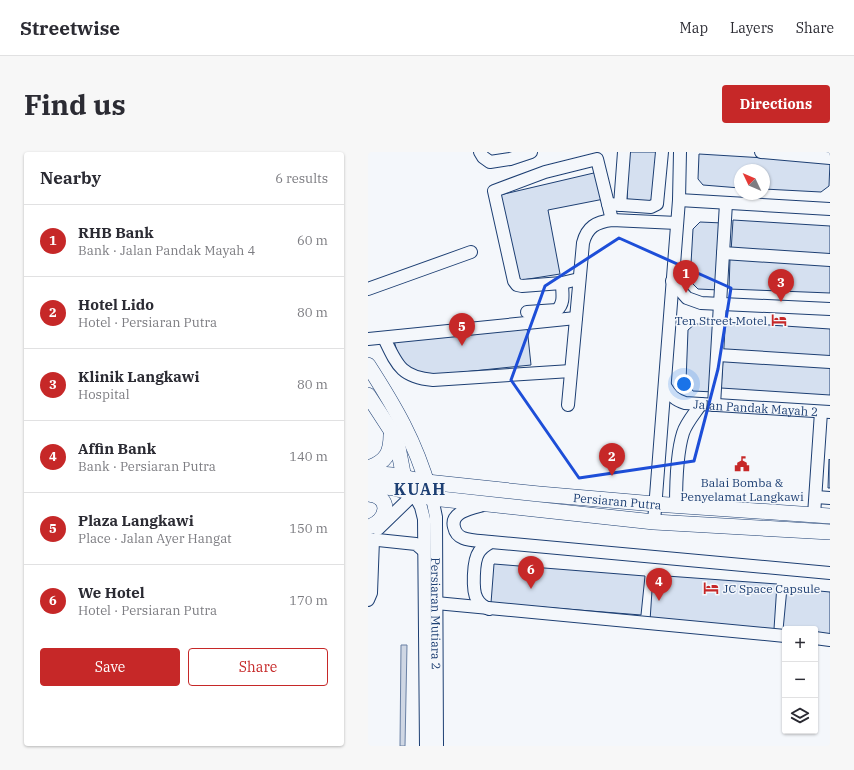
<!DOCTYPE html>
<html lang="en">
<head>
<meta charset="utf-8">
<style>
	:root { --surface:#fff; --page:#f7f7f7; --text:#2b2b33; --muted:#7c7c81; --line:#e1e1e2; --accent:#c62828 }
	body { margin:0; font-family:"IBM Plex Serif",serif; background:var(--page); color:var(--text) }
	.controls { position:absolute; right:12px; bottom:12px; display:grid; overflow:hidden; border-radius:4px; box-shadow:0 1px 3px #0004 }
	.controls button { width:36px; height:36px; display:grid; place-items:center; padding:0; border:0; border-bottom:1px solid var(--line); background:var(--surface); color:var(--text); font:20px sans-serif }
	.compass { position:absolute; left:366px; top:12px; width:36px; height:36px; border-radius:50%; background:var(--surface); box-shadow:0 1px 3px #0004; rotate:314deg }
	.you { position:absolute; left:316px; top:232px; width:14px; height:14px; margin:-10px; border:3px solid #fff; border-radius:50%; background:#1a73e8; box-shadow:0 0 0 6px #1a73e833 }
	.badge { display:grid; place-items:center; width:26px; height:26px; border-radius:50%; background:var(--accent); color:#fff; font-size:13px; font-weight:700 }
	.pin { position:absolute; translate:-50% -33px; filter:drop-shadow(0 1px 2px #0008) }
	.pin::after { content:''; position:absolute; top:21px; width:14px; height:12px; background:inherit; clip-path:polygon(0 0,100% 0,50% 100%) }
	.list { margin:0; padding:0; list-style:none }
	h2 { display:flex; justify-content:space-between; align-items:center; height:52px; margin:0; padding:0 16px; font-size:17px }
	h2 small { font-size:13px; font-weight:400; color:var(--muted) }
	.list li { display:grid; grid-template-columns:26px 1fr auto; gap:12px; align-items:center; box-sizing:border-box; height:72px; padding:0 16px; border-top:1px solid var(--line) }
	.list b { display:block; font-size:15px; white-space:nowrap }
	.list p { margin:0; font-size:13px; white-space:nowrap; color:var(--muted) }
	.list em { font-size:13px; font-style:normal; color:var(--muted) }
	.actions { display:flex; gap:8px; padding:12px 16px }
	.actions a { flex:1; padding:9px 0; border:1px solid var(--accent); border-radius:4px; text-align:center; font-size:14px; color:var(--accent) }
	.actions .main { background:var(--accent); color:#fff }
	.icon { flex:none; width:22px; height:22px; fill:none; stroke:currentColor; stroke-width:2; stroke-linecap:round; stroke-linejoin:round }
	.map { position:relative; flex:none; width:462px; height:594px; overflow:hidden; border-radius:4px }
	header { display:flex; align-items:center; gap:24px; box-sizing:border-box; height:56px; padding:0 20px; background:var(--surface); border-bottom:1px solid var(--line) }
	header strong { font-size:19px }
	nav { display:flex; gap:22px; margin-inline-start:auto; font-size:14px }
	.intro { display:flex; align-items:center; justify-content:space-between; box-sizing:border-box; height:96px; padding:0 24px }
	h1 { margin:0; font-size:28px }
	.button { padding:10px 18px; border-radius:4px; background:var(--accent); color:#fff; font-size:14px; font-weight:700 }
	main { display:flex; gap:24px; padding:0 24px }
	aside { flex:1; background:var(--surface); border-radius:4px; box-shadow:0 1px 3px #0004 }
	.map>svg:first-child { display:block }
</style>
</head>
<body>
<header>
<strong>Streetwise</strong>
<nav><a>Map</a><a>Layers</a><a>Share</a></nav>
</header>
<div class="intro"><h1>Find us</h1><a class="button">Directions</a></div>
<main>
<aside>
<h2>Nearby<small>6 results</small></h2>
<ul class="list">
<li><span class="badge">1</span><div><b>RHB Bank</b><p>Bank · Jalan Pandak Mayah 4</p></div><em>60 m</em></li>
<li><span class="badge">2</span><div><b>Hotel Lido</b><p>Hotel · Persiaran Putra</p></div><em>80 m</em></li>
<li><span class="badge">3</span><div><b>Klinik Langkawi</b><p>Hospital</p></div><em>80 m</em></li>
<li><span class="badge">4</span><div><b>Affin Bank</b><p>Bank · Persiaran Putra</p></div><em>140 m</em></li>
<li><span class="badge">5</span><div><b>Plaza Langkawi</b><p>Place · Jalan Ayer Hangat</p></div><em>150 m</em></li>
<li><span class="badge">6</span><div><b>We Hotel</b><p>Hotel · Persiaran Putra</p></div><em>170 m</em></li>
</ul>
<div class="actions"><a class="main">Save</a><a>Share</a></div>
</aside>
<div class="map">
<svg width="462" height="594" viewBox="0 0 462 594">
	<rect width="100%" height="100%" fill="#f4f7fb"/>
	<polygon fill="#cfd7e4" stroke="#687fa3" points="33,493 39,493 37,594 32,594"/>
	<g fill="#d5e0f0" stroke="#1d3f73">
		<polygon points="260,0 289,0 288,45 281,52 259,51"/>
		<polygon points="331,2 462,10 461,34 453,40 396,37 396,18 372,18 372,36 335,33 330,27"/>
		<polygon points="230,20 236,47 180,58 192,122 148,129 132,43"/>
		<polygon points="365,68 462,74 462,106 363,100"/>
		<polygon points="332,70 355,71 351,138 330,137 322,129 325,77"/>
		<polygon points="362,107 462,112 462,141 361,137"/>
		<polygon points="356,170 462,177 462,206 354,199"/>
		<polygon points="327,172 350,173 346,240 325,239 318,230 320,178"/>
		<polygon points="159,175 163,213 66,223 44,218 35,211 29,199 26,189"/>
		<polygon points="355,207 462,215 462,243 353,236"/>
		<polygon points="461,307 462,308 462,336 460,336"/>
		<polygon points="126,412 277,424 273,463 123,451"/>
		<polygon points="285,423 409,432 406,477 282,469"/>
		<polygon points="419,436 462,440 462,483 447,481 447,477 417,477 417,479 415,478"/>
	</g>
	<g fill="none" stroke-linecap="round" stroke-linejoin="round">
		<g stroke="#1d3f73" stroke-width="14">
			<g id="minor">
				<polyline points="112,0 115,5 122,10 142,7 163,0"/>
				<polyline points="393,0 462,6"/>
				<polyline points="311,48 462,57"/>
				<polyline points="240,52 283,55 289,52 294,0"/>
				<polyline points="252,53 256,0"/>
				<polyline points="355,101 462,108"/>
				<polyline points="211,127 194,131 154,134 149,133 146,129 126,39 177,20 229,7 244,68"/>
				<polyline points="304,129 319,146 333,151 462,157"/>
				<polyline points="0,137 103,100"/>
				<path d="M159,160L189,158C197,151 194,141 194,131"/>
				<path d="M16,186C29,213 33,225 65,228L203,219"/>
				<polyline points="0,187 208,166"/>
				<polyline points="350,203 462,210"/>
				<path id="s1" d="M297,234C302,243 307,248 317,251L462,260"/>
				<path d="M200,253L215,91C219,75 228,70 244,68L309,71"/>
				<polyline points="346,253 358,51"/>
				<polyline points="448,345 462,346"/>
				<path id="s2" d="M64,346L68,365L69,594"/>
				<path d="M115,353C104,356 82,360 86,375C87,380 90,384 95,386C102,389 115,389 123,390L462,421"/>
				<path d="M308,353C308,334 309,300 315,281C318,271 327,261 333,252"/>
				<polyline points="446,363 453,260"/>
				<polyline points="286,370 311,48 312,0"/>
				<polyline points="10,377 46,342 53,355 56,367 58,594"/>
				<polyline points="0,387 48,392 56,399"/>
				<polyline points="0,448 3,441 5,388"/>
				<polyline points="68,451 417,484"/>
				<path d="M121,457C116,455 112,453 109,447C104,439 105,408 111,400C114,395 118,393 123,390"/>
				<polyline points="447,486 462,488"/>
			</g>
		</g>
		<g stroke="#1d3f73" stroke-width="16">
			<g id="major">
				<path d="M0,213C27,255 47,289 61,338"/>
				<polyline points="0,243 24,280 30,295 35,321 41,332"/>
				<path d="M0,316C18,310 23,301 23,283"/>
				<path id="s3" d="M0,321L24,323L59,330L171,342L287,352L462,364"/>
				<polyline points="0,333 26,336 64,346 286,370 462,380"/>
				<path d="M0,342C25,344 20,370 0,375"/>
			</g>
		</g>
		<use href="#minor" stroke="#f4f7fb" stroke-width="12"/>
		<use href="#major" stroke="#f4f7fb" stroke-width="15"/>
	</g>
	<path fill="none" stroke="#1d4ed8" stroke-width="3" stroke-linejoin="round" d="M251,86L363,136L350,217L326,309L211,326L143,228L177,134Z"/>
	<defs>
		<g id="hotel-bare" transform="scale(1.2)"><path d="M-6-4.5h1.5V1H6V5H4.5V3h-9V5H-6ZM-4 0a1.8 1.8 0 1 1 3.6 0ZM.5 0V-2.5h3Q6-2.5 6 0Z" fill="#c62828" stroke="#f4f7fb" stroke-width="2.5" paint-order="stroke"/></g>
		<g id="civic-bare" transform="scale(1.2)"><path d="M-.6-6.5H3V-4.5H.6V-3L4-1V1h2V6H-6V1h2V-1L-.6-3ZM-1.2 2.5V6h2.4V2.5Z" fill="#c62828" stroke="#f4f7fb" stroke-width="2.5" paint-order="stroke"/></g>
	</defs>
	<g fill-rule="evenodd">
		<use href="#hotel-bare" x="411" y="168"/>
		<use href="#civic-bare" x="374" y="312"/>
		<use href="#hotel-bare" x="343" y="436"/>
	</g>
	<g text-anchor="middle" dominant-baseline="central" stroke-width="3" stroke-linejoin="round" paint-order="stroke">
		<g font-size="12" fill="#1d3f73" stroke="#f4f7fb" text-anchor="end">
			<text x="399" y="168">Ten Street Motel</text>
			<text x="374" y="330" text-anchor="middle">Balai Bomba &amp;<tspan x="374" dy="14">Penyelamat Langkawi</tspan></text>
			<text x="355" y="436" text-anchor="start">JC Space Capsule</text>
		</g>
		<g font-size="12" fill="#1d3f73" stroke="#f4f7fb">
			<text stroke="none"><textPath href="#s1" startOffset="98">Jalan Pandak Mayah 2</textPath></text>
			<text stroke="none"><textPath href="#s3" startOffset="251">Persiaran Putra</textPath></text>
			<text stroke="none"><textPath href="#s2" startOffset="116">Persiaran Mutiara 2</textPath></text>
		</g>
		<g font-size="16" font-weight="bold" letter-spacing="1" fill="#1d3f73" stroke="#f4f7fb">
			<text x="52" y="337">KUAH</text>
		</g>
	</g>
</svg>
<div class="controls">
<button>+</button>
<button>−</button>
<button><svg class="icon" aria-label="layers" viewBox="0 0 24 24"><path d="M12 4l9 5-9 5-9-5zM3 14l9 5 9-5"/></svg></button>
</div>
<svg class="compass" viewBox="-18 -18 36 36"><path d="M0-13l5 13h-10z" fill="#e53935"/><path d="M0 13l5-13h-10z" fill="#7c7c81"/></svg>
<div class="you"></div>
<div class="pin badge" style="left:318px;top:141px">1</div>
<div class="pin badge" style="left:244px;top:324px">2</div>
<div class="pin badge" style="left:413px;top:150px">3</div>
<div class="pin badge" style="left:291px;top:449px">4</div>
<div class="pin badge" style="left:94px;top:194px">5</div>
<div class="pin badge" style="left:163px;top:437px">6</div>
</div>
</main>
</body>
</html>
